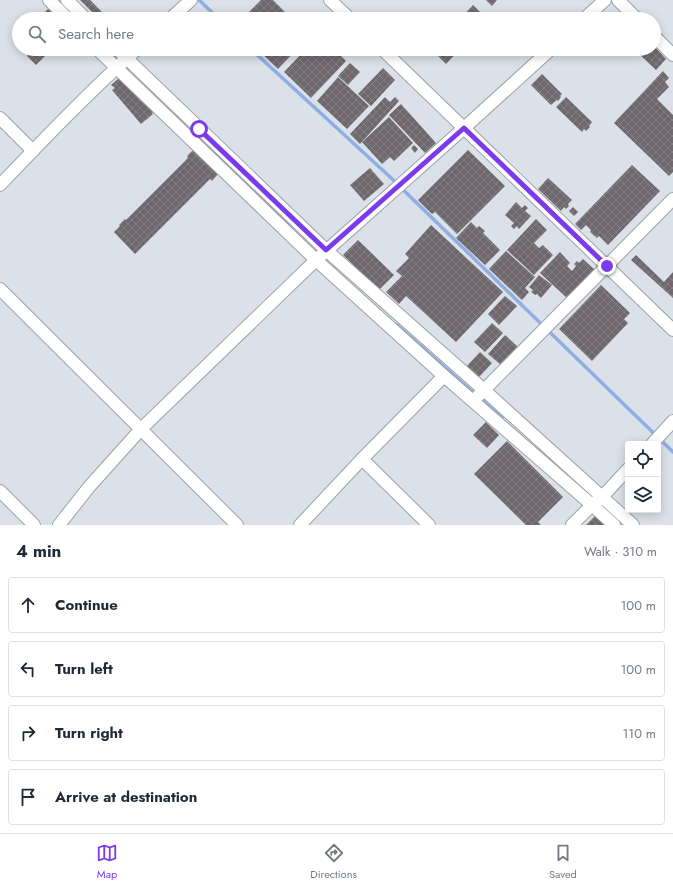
<!DOCTYPE html>
<html lang="en">
<head>
<meta charset="utf-8">
<style>
	:root { --surface:#fff; --page:#f2f2f3; --text:#1f2937; --muted:#747a83; --line:#e0e1e3; --accent:#7c3aed }
	body { margin:0; font-family:Jost,sans-serif; background:var(--page); color:var(--text) }
	.controls { position:absolute; right:12px; bottom:12px; display:grid; overflow:hidden; border-radius:4px; box-shadow:0 2px 10px #0003 }
	.controls button { width:36px; height:36px; display:grid; place-items:center; padding:0; border:0; border-bottom:1px solid var(--line); background:var(--surface); color:var(--text); font:20px sans-serif }
	.stop { position:absolute; width:12px; height:12px; margin:-9px; border:3px solid #7c3aed; border-radius:50%; background:#fff }
	.stop.end { background:#7c3aed; border-color:#fff; box-shadow:0 1px 4px #0008 }
	.list { margin:0; padding:0; list-style:none }
	h2 { display:flex; justify-content:space-between; align-items:center; height:52px; margin:0; padding:0 16px; font-size:17px }
	h2 small { font-size:13px; font-weight:400; color:var(--muted) }
	.list li { display:grid; grid-template-columns:26px 1fr auto; gap:12px; align-items:center; box-sizing:border-box; height:56px; margin:0 8px 8px; padding:0 8px; border:1px solid var(--line); border-radius:4px }
	.list b { display:block; font-size:15px; white-space:nowrap }
	.list em { font-size:13px; font-style:normal; color:var(--muted) }
	.icon { flex:none; width:22px; height:22px; fill:none; stroke:currentColor; stroke-width:2; stroke-linecap:round; stroke-linejoin:round }
	.map { position:relative; flex:none; width:673px; height:525px; overflow:hidden }
	.search { position:absolute; background:var(--surface); box-shadow:0 2px 10px #0003; left:12px; right:12px; top:12px; height:44px; display:flex; align-items:center; gap:10px; box-sizing:border-box; padding:0 14px; border-radius:22px; color:var(--muted); font-size:15px }
	.sheet { height:308px; background:var(--surface) }
	nav { display:flex; justify-content:space-around; align-items:center; box-sizing:border-box; height:56px; border-top:1px solid var(--line); background:var(--surface); font-size:11px; color:var(--muted) }
	nav a { display:grid; justify-items:center; gap:2px }
	nav .on { color:var(--accent) }
	.map>svg:first-child { display:block }
</style>
</head>
<body>
<div class="map">
<svg width="673" height="525" viewBox="0 0 673 525">
	<defs>
		<pattern id="building-cross-hatch" width="8" height="8" patternUnits="userSpaceOnUse"><rect width="8" height="8" fill="#6f686d"/><path d="M0 0l8 8M0 8l8-8" fill="none" stroke="#837e82"/></pattern>
	</defs>
	<rect width="100%" height="100%" fill="#dbe1e8"/>
	<g fill="none" stroke-linecap="round" stroke-linejoin="round">
		<g stroke="#8faee3" stroke-width="3.5">
			<polyline points="199,0 219,19"/>
			<polyline points="251,49 389,176 673,452"/>
			<polyline points="170,108 290,226"/>
			<polyline points="397,325 502,418"/>
		</g>
	</g>
	<g fill="url(#building-cross-hatch)">
		<polygon points="80,0 90,0 102,12 97,17"/>
		<polygon points="261,0 273,0 292,19 242,19"/>
		<polygon points="486,0 497,0 492,6"/>
		<polygon points="473,5 487,19 460,19"/>
		<polygon points="48,9 55,16 53,19 38,19"/>
		<polygon points="654,46 666,59 656,70 634,49 654,49"/>
		<polygon points="34,49 52,49 36,65 27,56"/>
		<polygon points="257,49 297,49 278,69"/>
		<polygon points="306,49 334,49 346,61 311,98 284,72"/>
		<polygon points="437,49 460,49 446,64 434,52"/>
		<polygon points="350,63 360,72 348,85 338,76"/>
		<polygon points="383,68 395,80 371,106 358,94"/>
		<polygon points="663,71 669,78 665,82 669,87 657,99 673,115 673,172 669,176 614,123"/>
		<polygon points="542,74 562,94 560,96 561,97 558,101 557,100 551,105 531,85"/>
		<polygon points="338,77 369,106 347,129 317,101"/>
		<polygon points="119,78 124,80 143,102 145,100 155,111 152,113 153,114 141,124 112,90 115,88 111,85"/>
		<polygon points="385,97 390,102 395,97 399,101 360,144 350,134"/>
		<polygon points="566,97 592,122 589,126 590,127 586,131 584,129 582,132 556,107"/>
		<polygon points="401,104 436,143 425,153 389,115"/>
		<polygon points="389,117 413,143 394,161 390,157 382,164 362,142"/>
		<polygon points="414,145 418,149 415,153 411,148"/>
		<polygon points="193,150 218,174 212,181 210,179 135,254 114,232 120,226 119,225 125,219 126,220 188,158 187,156"/>
		<polygon points="468,150 505,186 457,234 435,212 432,214 418,200"/>
		<polygon points="632,165 660,191 608,245 599,236 597,238 590,232 591,230 586,225 581,230 575,224"/>
		<polygon points="370,168 384,184 364,201 350,185"/>
		<polygon points="548,178 572,200 568,204 569,206 566,209 564,207 561,211 538,189"/>
		<polygon points="516,202 522,208 525,205 528,208 525,211 531,216 519,229 517,226 514,229 511,226 514,223 505,215"/>
		<polygon points="573,207 578,212 574,216 569,211"/>
		<polygon points="536,219 547,230 534,243 539,248 543,245 553,255 534,275 507,250"/>
		<polygon points="471,222 477,228 479,226 485,231 483,233 500,250 485,265 456,238"/>
		<polygon points="431,225 503,292 456,342 406,296 399,304 386,292 402,276 396,271 409,258 405,254"/>
		<polygon points="358,240 394,275 379,290 343,255"/>
		<polygon points="506,251 535,277 525,288 529,292 522,300 489,269"/>
		<polygon points="560,252 570,263 567,266 572,271 576,266 574,264 577,261 579,263 583,259 595,270 568,299 540,273"/>
		<polygon points="636,255 664,282 673,272 673,298 631,260"/>
		<polygon points="539,275 552,285 541,298 537,294 535,295 531,292 533,290 529,287"/>
		<polygon points="601,285 630,313 624,319 628,323 592,361 559,329"/>
		<polygon points="505,296 517,306 499,325 488,314"/>
		<polygon points="492,323 503,333 485,352 474,342"/>
		<polygon points="505,335 518,347 501,365 488,354"/>
		<polygon points="480,352 492,363 479,377 467,366"/>
		<polygon points="486,422 499,435 487,448 473,435"/>
		<polygon points="507,441 563,497 538,522 541,525 526,525 474,474"/>
		<polygon points="595,516 605,525 586,525"/>
	</g>
	<g fill="none" stroke-linecap="round" stroke-linejoin="round">
		<g stroke="#9ca2a8" stroke-width="14">
			<g id="minor">
				<polyline points="49,0 68,19"/>
				<polyline points="67,0 86,19"/>
				<polyline points="330,0 350,19"/>
				<polyline points="618,0 637,19"/>
				<polyline points="170,19 191,0"/>
				<polyline points="584,19 605,0"/>
				<polyline points="654,36 673,55"/>
				<polyline points="97,49 316,260 444,376 592,505 614,525"/>
				<polyline points="117,49 326,250 484,390 633,525"/>
				<polyline points="382,49 673,330"/>
				<polyline points="0,118 33,151"/>
				<path d="M0,185C44,139 89,92 137,49"/>
				<polyline points="0,289 237,525"/>
				<polyline points="478,396 673,199"/>
				<polyline points="652,444 673,421"/>
				<polyline points="362,459 429,525"/>
				<polyline points="0,491 34,525"/>
				<polyline points="59,525 89,487 141,429 316,260 464,128 551,49"/>
				<polyline points="300,525 362,459 444,376"/>
				<polyline points="572,525 592,505 602,497 628,469"/>
			</g>
		</g>
		<use href="#minor" stroke="#fff" stroke-width="12"/>
	</g>
	<g fill="none" stroke-linecap="round" stroke-linejoin="round">
		<polyline stroke="#7c3aed" stroke-width="5" points="199,129 326,250 464,128 607,266"/>
	</g>
</svg>
<div class="controls">
<button><svg class="icon" aria-label="locate" viewBox="0 0 24 24"><circle cx="12" cy="12" r="6"/><path d="M12 2v4M12 18v4M2 12h4M18 12h4"/></svg></button>
<button><svg class="icon" aria-label="layers" viewBox="0 0 24 24"><path d="M12 4l9 5-9 5-9-5zM3 14l9 5 9-5"/></svg></button>
</div>
<div class="stop" style="left:199px;top:129px"></div>
<div class="stop end" style="left:607px;top:266px"></div>
<div class="search"><svg class="icon" aria-label="search" viewBox="0 0 24 24"><circle cx="10" cy="10" r="6"/><path d="M15 15l6 6"/></svg>Search here</div>
</div>
<section class="sheet">
<h2>4 min<small>Walk · 310 m</small></h2>
<ul class="list">
<li><svg class="icon" aria-label="ahead" viewBox="0 0 24 24"><path d="M12 20V5M6 11l6-6 6 6"/></svg><div><b>Continue</b></div><em>100 m</em></li>
<li><svg class="icon" aria-label="left" viewBox="0 0 24 24"><path d="M17 20v-9H6M10 6l-5 5 5 5"/></svg><div><b>Turn left</b></div><em>100 m</em></li>
<li><svg class="icon" aria-label="right" viewBox="0 0 24 24"><path d="M7 20v-9h11M14 6l5 5-5 5"/></svg><div><b>Turn right</b></div><em>110 m</em></li>
<li><svg class="icon" aria-label="arrive" viewBox="0 0 24 24"><path d="M6 21V4h12l-3 4 3 4H6"/></svg><div><b>Arrive at destination</b></div></li>
</ul>
</section>
<nav>
<a class="on"><svg class="icon" aria-label="map" viewBox="0 0 24 24"><path d="M3 6l6-2 6 2 6-2v14l-6 2-6-2-6 2zM9 4v14M15 6v14"/></svg>Map</a>
<a><svg class="icon" aria-label="directions" viewBox="0 0 24 24"><path d="M12 3l9 9-9 9-9-9zM9 14v-3h6M13 9l2 2-2 2"/></svg>Directions</a>
<a><svg class="icon" aria-label="saved" viewBox="0 0 24 24"><path d="M7 4h10v16l-5-4-5 4z"/></svg>Saved</a>
</nav>
</body>
</html>
